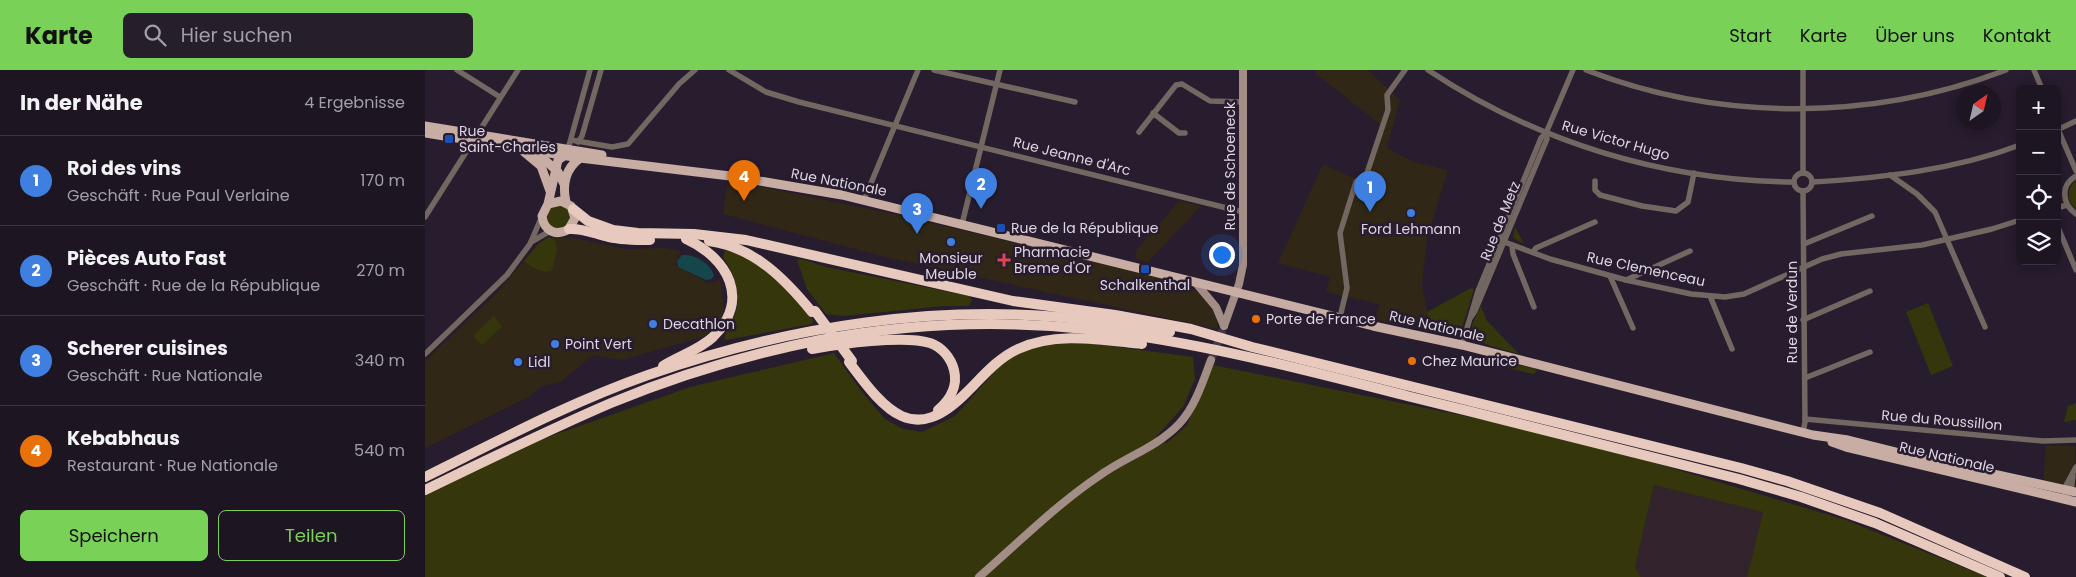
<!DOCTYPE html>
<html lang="de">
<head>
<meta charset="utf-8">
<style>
	:root { --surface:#1e1523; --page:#261e2b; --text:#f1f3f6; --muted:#a19fa6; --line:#3c3441; --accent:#7ad157 }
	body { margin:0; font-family:Poppins,sans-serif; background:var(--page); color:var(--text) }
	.controls { position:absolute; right:15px; top:15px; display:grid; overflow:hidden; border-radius:8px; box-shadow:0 2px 12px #0003 }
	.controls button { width:45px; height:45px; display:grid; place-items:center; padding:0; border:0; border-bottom:1px solid var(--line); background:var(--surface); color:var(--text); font:25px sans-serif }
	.compass { position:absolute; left:1531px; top:15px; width:45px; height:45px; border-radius:50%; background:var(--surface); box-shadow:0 2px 12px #0003; rotate:34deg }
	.you { position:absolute; left:796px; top:184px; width:18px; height:18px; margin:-12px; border:4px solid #fff; border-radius:50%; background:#1a73e8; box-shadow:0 0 0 8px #1a73e833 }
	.badge { display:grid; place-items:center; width:32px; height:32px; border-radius:50%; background:var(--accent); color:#fff; font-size:16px; font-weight:700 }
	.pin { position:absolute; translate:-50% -41px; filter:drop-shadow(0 1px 2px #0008) }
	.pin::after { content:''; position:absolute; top:26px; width:18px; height:15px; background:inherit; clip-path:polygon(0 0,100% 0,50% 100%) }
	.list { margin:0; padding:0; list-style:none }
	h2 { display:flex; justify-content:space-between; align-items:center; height:65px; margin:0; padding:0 20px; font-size:21px }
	h2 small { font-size:16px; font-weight:400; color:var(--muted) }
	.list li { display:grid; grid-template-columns:32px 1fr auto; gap:15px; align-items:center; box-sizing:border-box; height:90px; padding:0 20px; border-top:1px solid var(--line) }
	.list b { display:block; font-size:19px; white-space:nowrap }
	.list p { margin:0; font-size:16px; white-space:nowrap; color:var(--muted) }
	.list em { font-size:16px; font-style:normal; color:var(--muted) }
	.actions { display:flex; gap:10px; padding:15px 20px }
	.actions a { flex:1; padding:11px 0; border:1px solid var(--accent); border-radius:8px; text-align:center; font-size:18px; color:var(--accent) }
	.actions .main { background:var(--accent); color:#111 }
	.icon { flex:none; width:28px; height:28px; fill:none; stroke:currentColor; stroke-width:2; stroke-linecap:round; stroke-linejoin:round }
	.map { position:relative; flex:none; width:1651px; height:507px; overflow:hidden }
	header { display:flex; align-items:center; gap:30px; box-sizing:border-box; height:70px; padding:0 25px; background:var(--accent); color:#111 }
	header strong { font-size:24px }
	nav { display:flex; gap:28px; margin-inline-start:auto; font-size:18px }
	.search { width:350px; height:45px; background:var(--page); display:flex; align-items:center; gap:12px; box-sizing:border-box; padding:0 18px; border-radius:8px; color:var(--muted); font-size:19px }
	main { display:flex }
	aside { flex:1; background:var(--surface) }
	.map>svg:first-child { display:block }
</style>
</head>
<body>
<header>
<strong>Karte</strong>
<div class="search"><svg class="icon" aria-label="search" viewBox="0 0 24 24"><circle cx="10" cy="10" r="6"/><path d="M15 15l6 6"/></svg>Hier suchen</div>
<nav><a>Start</a><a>Karte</a><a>Über uns</a><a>Kontakt</a></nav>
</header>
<main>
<aside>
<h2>In der Nähe<small>4 Ergebnisse</small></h2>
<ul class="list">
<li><span class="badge" style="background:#3f7fe0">1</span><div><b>Roi des vins</b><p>Geschäft · Rue Paul Verlaine</p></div><em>170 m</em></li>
<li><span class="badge" style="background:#3f7fe0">2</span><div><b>Pièces Auto Fast</b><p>Geschäft · Rue de la République</p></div><em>270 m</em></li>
<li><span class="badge" style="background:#3f7fe0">3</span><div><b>Scherer cuisines</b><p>Geschäft · Rue Nationale</p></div><em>340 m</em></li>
<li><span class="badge" style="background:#e8710a">4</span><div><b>Kebabhaus</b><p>Restaurant · Rue Nationale</p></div><em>540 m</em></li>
</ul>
<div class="actions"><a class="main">Speichern</a><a>Teilen</a></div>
</aside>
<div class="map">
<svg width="1651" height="507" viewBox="0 0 1651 507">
	<rect width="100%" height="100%" fill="#281c2f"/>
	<g fill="#302717">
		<polygon points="893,0 943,0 975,30 962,78 989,92 1023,100 1002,169 997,214 1004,253 968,254 950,249 954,234 901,222 905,207 853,193 898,94 930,109 939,101 955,54 890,3"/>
		<polygon points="303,110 469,144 756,212 775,224 785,235 792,246 792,259 460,187 298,144"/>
		<polygon points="754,131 776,136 723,192 710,189 712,179"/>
		<polygon points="124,167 149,168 201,179 239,178 256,181 250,195 283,213 295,210 299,238 297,247 288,260 278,267 197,290 168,285 136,312 117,316 104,327 0,378 0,291 71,224 114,173"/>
		<polygon points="1620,376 1650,376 1651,419 1619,412"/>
	</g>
	<polygon fill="#33232c" points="1229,415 1338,442 1322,507 1216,507 1210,497"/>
	<g fill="#35360b">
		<path d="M1651,110V139C1641,131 1641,119 1651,110Z"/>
		<circle cx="133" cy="146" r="12"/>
		<polygon points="1090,157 1099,174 1088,168"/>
		<path d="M124,167L130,170L132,180L127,200C118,205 107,197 99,191L114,173Z"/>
		<path d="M300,180C312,184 325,188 336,196C355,210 374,230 388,250L387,254L301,270L299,268C301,260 307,255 309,247C317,226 310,205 298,187Z"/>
		<polygon points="377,189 401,197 545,226 547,230 544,236 519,236 419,246 401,244 382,219 372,190"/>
		<path d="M1046,218L1049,219L1037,258C1028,271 1014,262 1005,253L1002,242Z"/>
		<polygon points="1503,233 1528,296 1506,305 1481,242"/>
		<path d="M1056,236L1062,251L1094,284C1082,279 1046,275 1047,259C1047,251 1053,243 1056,236Z"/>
		<polygon points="69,246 77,257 57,275 50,268 50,264"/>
		<polygon points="655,272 768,287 770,309 758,337 730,368 742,373 762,355 788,295 1105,359 1216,389 1421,450 1562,507 1322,507 1338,442 1229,415 1210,497 1216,507 0,507 0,424 100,375 240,326 265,317 409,283 437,322 460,349 478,359 497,362 530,346 582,288 617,274"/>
		<polygon points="1075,291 1109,298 1112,302 1108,304 1079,297 1074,293"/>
		<polygon points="1651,333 1651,350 1639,352 1643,336"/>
	</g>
	<path fill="#14464b" d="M257,185C270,184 284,192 289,205L287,209L281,210L253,197L252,191Z"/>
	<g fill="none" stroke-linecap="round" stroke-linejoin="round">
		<polyline stroke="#43384a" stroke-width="8" stroke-dasharray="8 4" stroke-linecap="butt" points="786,290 799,256"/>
		<g stroke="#736762" stroke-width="5.5">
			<polyline points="32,0 75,27"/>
			<polyline points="304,0 341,22 374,32 818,142"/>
			<polyline points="509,0 650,32"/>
			<path d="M1003,0C1111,72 1239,111 1369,112"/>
			<path d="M1161,0C1294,52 1449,51 1581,0"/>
			<polyline points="1378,0 1378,103"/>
			<polyline points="1609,0 1617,19"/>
			<polyline points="728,43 754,63 760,63"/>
			<polyline points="1632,57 1651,101"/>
			<polyline points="1632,60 1651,51"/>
			<polyline points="714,62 751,15 757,14 785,31 818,32"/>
			<polyline points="146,70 187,77 203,74 254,14 270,0"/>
			<polyline points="153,72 157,66 176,0"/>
			<polyline points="143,79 165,0"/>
			<circle cx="1378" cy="112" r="9"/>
			<polyline points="1465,105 1492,124 1510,142 1560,257"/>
			<path d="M1651,106C1635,115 1637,134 1651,144"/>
			<polyline points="1170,111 1170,120 1175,125 1217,136 1251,141 1263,132 1269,103"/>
			<path d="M1387,112C1457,108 1529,100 1595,75"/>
			<polyline points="439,130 493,0"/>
			<polyline points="1632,138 1642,135"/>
			<polyline points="0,147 93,0"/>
			<polyline points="537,154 575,0"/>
			<polyline points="1632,155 1651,200"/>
			<polyline points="1074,170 1125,189 1201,210 1266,224 1300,227 1319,224 1397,189 1416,184 1497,175 1567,159 1595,150"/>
			<polyline points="106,172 125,161"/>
			<polyline points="1379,174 1447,146"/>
			<polyline points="1087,175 1088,184 1109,237"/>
			<polyline points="1108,182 1111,178 1170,152"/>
			<polyline points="1185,206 1208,258"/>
			<polyline points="1201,210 1265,181"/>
			<polyline points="1285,226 1307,279"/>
			<polyline points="915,247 922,218 915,163 931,112 942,103 963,40 962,25 980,0"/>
			<polyline points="1046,247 1050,241 1122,69 1121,63"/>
			<polyline points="1378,250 1445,221"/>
			<polyline points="1037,275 1053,221 1116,68 1121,63 1148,0"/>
			<polyline points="0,284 82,205 105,174 117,146"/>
			<polyline points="1380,308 1445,282"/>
			<polyline points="1380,349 1618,371 1651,370"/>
			<polyline points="1378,363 1380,352 1378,121"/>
			<polyline points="1640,429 1639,419 1651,397"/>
			<polyline points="1640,429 1646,420 1648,406"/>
		</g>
		<g stroke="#a28e87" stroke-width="8">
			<polyline points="770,212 791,237 799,256"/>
			<polyline points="799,256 814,214 818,195 818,0"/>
			<path d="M554,507C593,473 631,435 674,406C700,387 731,378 754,354C770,337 778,311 786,290"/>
		</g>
		<g stroke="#c7ada3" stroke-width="9">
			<polyline points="0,56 177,85"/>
			<polyline points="0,63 155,88 305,106 417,125 948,256 1037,275 1388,365 1423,370 1495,388 1651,422"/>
			<polyline points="98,81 116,96 125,121"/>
			<polyline points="110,81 133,102 139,114"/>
			<path d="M141,132C137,114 140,99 155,88"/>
			<path d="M123,134L136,131L146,136L150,148L144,159C131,167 119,161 117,146L123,134L133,90L143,83"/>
			<polyline points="1407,372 1421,377 1651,432"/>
		</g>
		<g stroke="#e8c9bd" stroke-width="10">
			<polyline points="148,139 163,151 188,160 213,163 269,164 321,170 588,231 690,245 766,259 827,277 1316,398 1362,411 1455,443 1600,507"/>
			<path d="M144,159C158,158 170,164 184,167C197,170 211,170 225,170"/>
			<path d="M284,171C329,177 360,209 387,242"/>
			<path d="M387,279C415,274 478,265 505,273C517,277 526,288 529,300C533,316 525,330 513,340"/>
			<path d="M424,292C461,342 489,377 543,321C558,306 573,288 593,279C631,261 677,270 717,274"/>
			<path d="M238,296C254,286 274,280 288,267C326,230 303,188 261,169"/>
			<path d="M0,407C73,371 146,332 223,305C363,256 517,232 664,250C691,253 718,258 745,262"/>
			<path d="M0,420C62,390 123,360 186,333C253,305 324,284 395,270C481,254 574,250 661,259C770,271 877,299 982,326C1093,353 1204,381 1314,409L1376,427L1450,453L1575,507"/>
		</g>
		<polyline stroke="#e8c9bd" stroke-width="10" points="390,241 427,291"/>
	</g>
	<g fill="#1a4fb4" stroke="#281c2f" stroke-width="2">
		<rect x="19" y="64" width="10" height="10" rx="2.5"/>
		<rect x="571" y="153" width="10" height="10" rx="2.5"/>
		<rect x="715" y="194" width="10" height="10" rx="2.5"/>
	</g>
	<g fill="#3f7fe0" stroke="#281c2f" stroke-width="2">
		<circle cx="986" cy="143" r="5"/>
		<circle cx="526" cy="172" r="5"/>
		<circle cx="228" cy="254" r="5"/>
		<circle cx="130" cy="274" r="5"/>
		<circle cx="93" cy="292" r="5"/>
	</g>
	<path fill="#e0444e" stroke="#281c2f" stroke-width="2" d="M576.5 182.5h5v5h5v5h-5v5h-5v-5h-5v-5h5z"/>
	<g fill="#e8710a" stroke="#281c2f" stroke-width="2">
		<circle cx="831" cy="249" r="5"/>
		<circle cx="987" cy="291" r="5"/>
	</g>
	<g text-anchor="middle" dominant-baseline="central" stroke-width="5" stroke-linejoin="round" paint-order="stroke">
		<g font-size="14" fill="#ded5e2" stroke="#281c2f" text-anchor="start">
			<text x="34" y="61">Rue<tspan x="34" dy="16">Saint-Charles</tspan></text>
			<text x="586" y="158">Rue de la République</text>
			<text x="986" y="159" text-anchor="middle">Ford Lehmann</text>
			<text x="589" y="182">Pharmacie<tspan x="589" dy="16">Breme d'Or</tspan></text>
			<text x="526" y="188" text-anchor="middle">Monsieur<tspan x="526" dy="16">Meuble</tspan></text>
			<text x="720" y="215" text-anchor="middle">Schalkenthal</text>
			<text x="841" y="249">Porte de France</text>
			<text x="238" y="254">Decathlon</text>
			<text x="140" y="274">Point Vert</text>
			<text x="997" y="291">Chez Maurice</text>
			<text x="103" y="292">Lidl</text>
		</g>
		<g font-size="14" fill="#ded5e2" stroke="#281c2f">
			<text transform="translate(1191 70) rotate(16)">Rue Victor Hugo</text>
			<text transform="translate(647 86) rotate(14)">Rue Jeanne d'Arc</text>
			<text transform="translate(805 96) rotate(-90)">Rue de Schoeneck</text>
			<text transform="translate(414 112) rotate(11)">Rue Nationale</text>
			<text transform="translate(1075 151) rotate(-68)">Rue de Metz</text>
			<text transform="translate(1221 199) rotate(12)">Rue Clemenceau</text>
			<text transform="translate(1367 242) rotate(-90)">Rue de Verdun</text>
			<text transform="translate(1012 256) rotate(13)">Rue Nationale</text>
			<text transform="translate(1517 350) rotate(5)">Rue du Roussillon</text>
			<text transform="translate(1522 387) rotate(13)">Rue Nationale</text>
		</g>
	</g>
</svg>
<div class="controls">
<button>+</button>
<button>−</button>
<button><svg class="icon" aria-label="locate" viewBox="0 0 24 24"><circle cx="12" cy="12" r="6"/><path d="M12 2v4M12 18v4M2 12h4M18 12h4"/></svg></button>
<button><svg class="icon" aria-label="layers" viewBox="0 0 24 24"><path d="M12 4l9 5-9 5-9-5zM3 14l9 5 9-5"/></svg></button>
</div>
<svg class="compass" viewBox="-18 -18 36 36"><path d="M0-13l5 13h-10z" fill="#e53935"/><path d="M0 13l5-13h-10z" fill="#a19fa6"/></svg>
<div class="you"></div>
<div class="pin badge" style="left:945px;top:142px;background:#3f7fe0">1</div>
<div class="pin badge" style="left:556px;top:139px;background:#3f7fe0">2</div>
<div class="pin badge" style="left:492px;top:164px;background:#3f7fe0">3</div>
<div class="pin badge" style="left:319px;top:131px;background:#e8710a">4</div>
</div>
</main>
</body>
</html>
